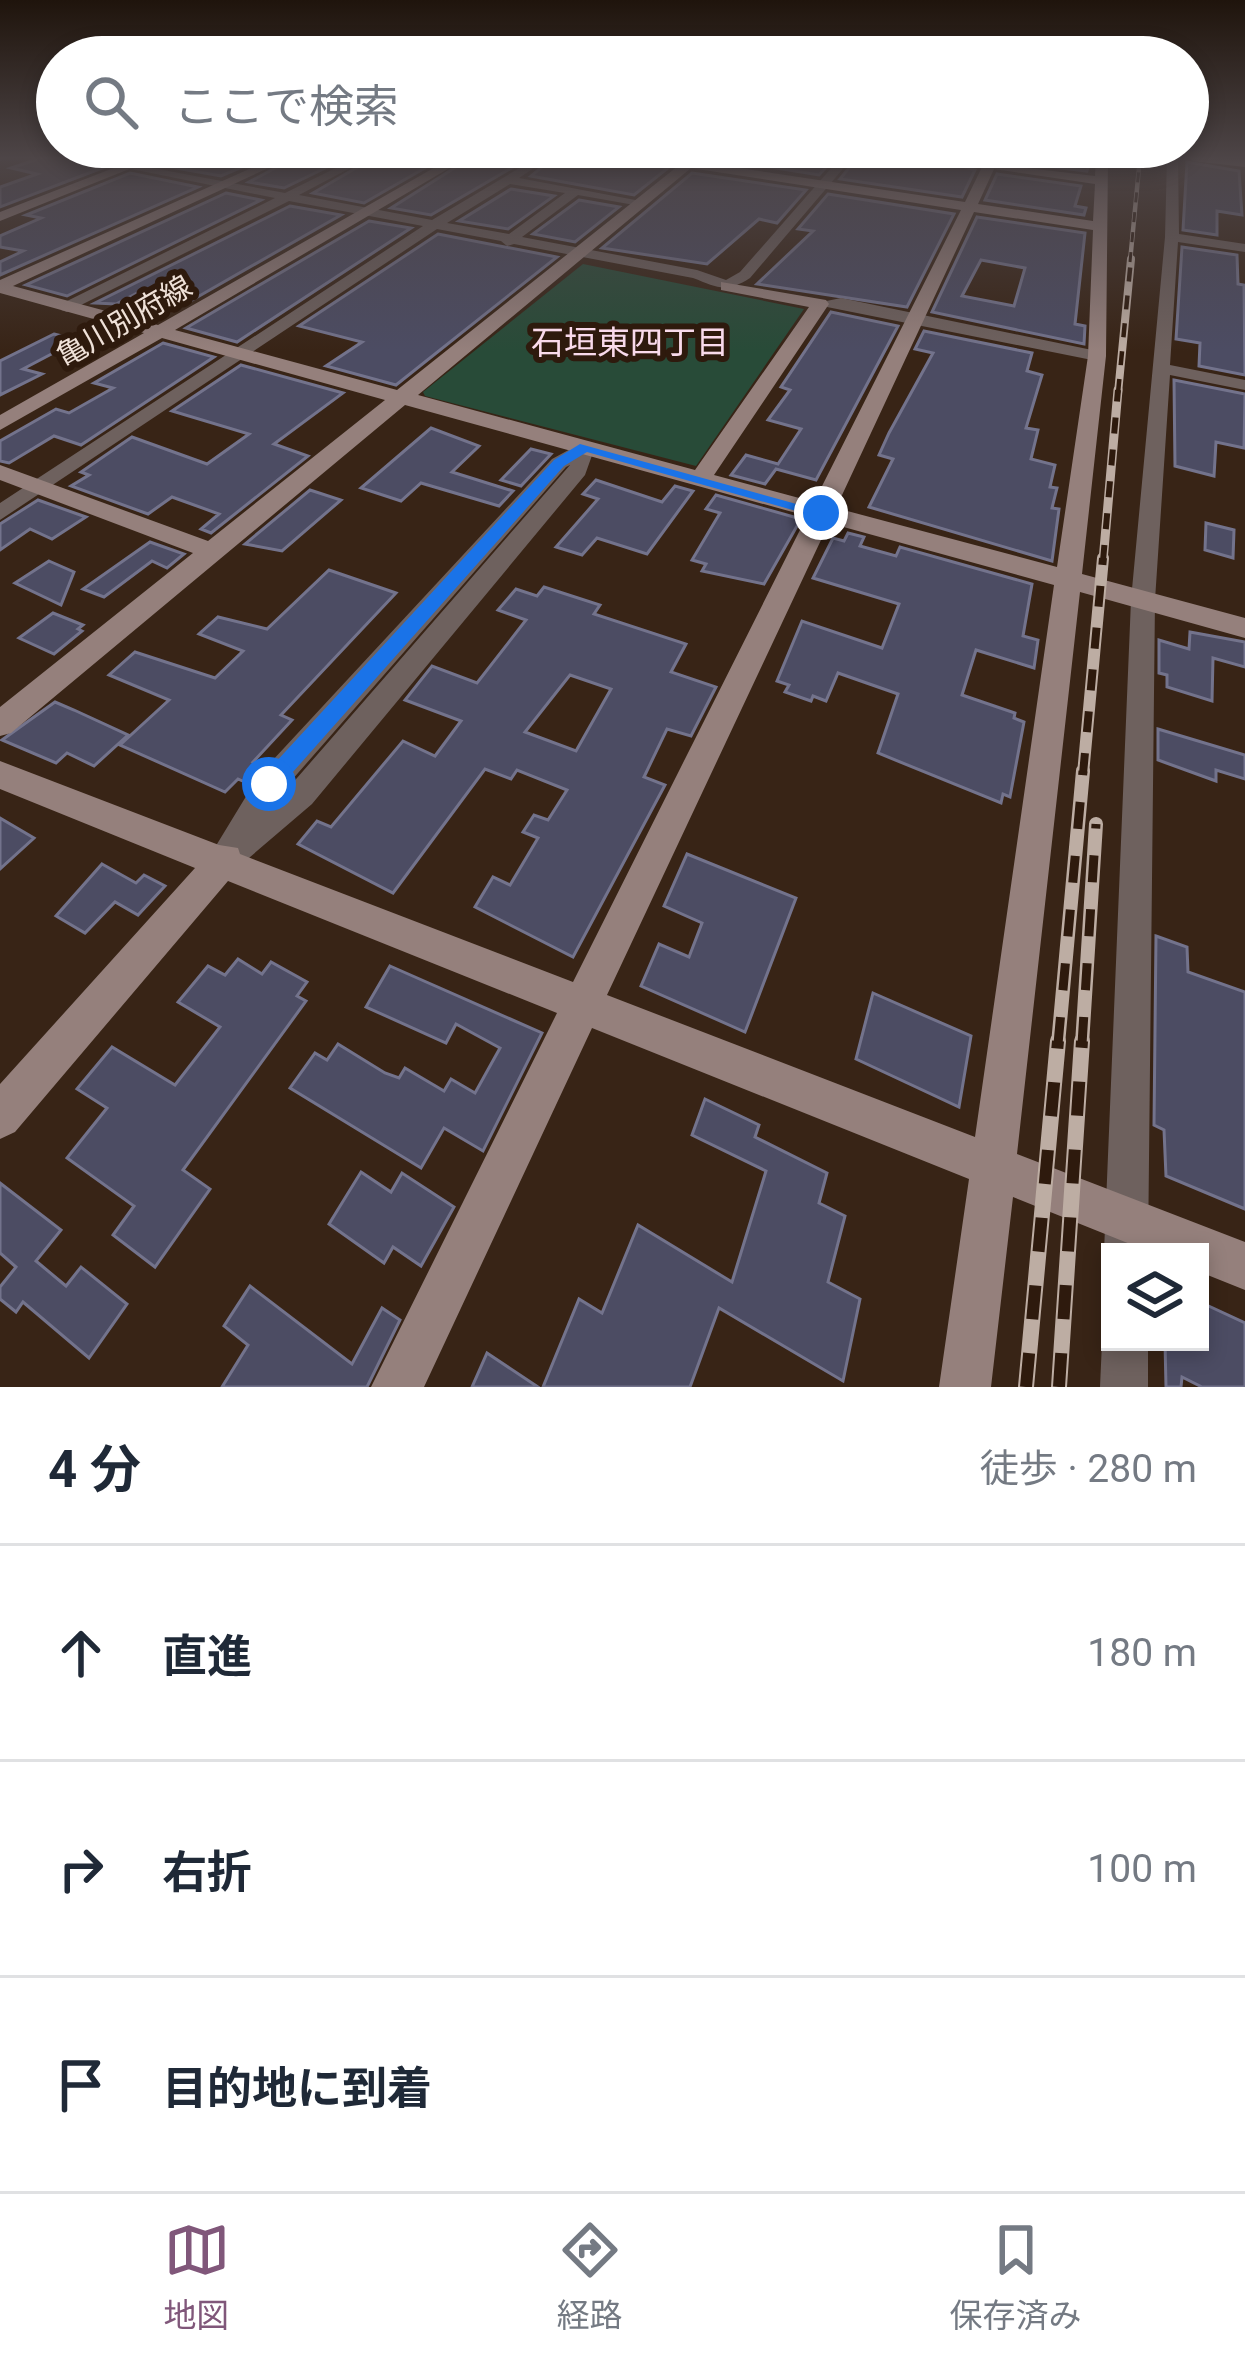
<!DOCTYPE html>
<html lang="ja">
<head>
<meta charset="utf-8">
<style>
	:root { --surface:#fff; --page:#f2f2f3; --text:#1f2937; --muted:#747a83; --line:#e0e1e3; --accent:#80577a }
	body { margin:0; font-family:Roboto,"Noto Sans JP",sans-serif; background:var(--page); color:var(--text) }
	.controls { position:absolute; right:36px; bottom:36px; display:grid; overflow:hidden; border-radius:0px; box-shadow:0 6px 18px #0003 }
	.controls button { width:108px; height:108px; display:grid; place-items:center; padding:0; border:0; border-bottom:3px solid var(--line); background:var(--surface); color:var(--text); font:60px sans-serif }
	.stop { position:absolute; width:36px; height:36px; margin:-27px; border:9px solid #1a73e8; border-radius:50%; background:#fff }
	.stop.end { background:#1a73e8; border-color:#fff; box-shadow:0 3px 12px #0008 }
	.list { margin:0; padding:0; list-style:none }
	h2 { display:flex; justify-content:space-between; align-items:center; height:156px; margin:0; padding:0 48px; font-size:51px }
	h2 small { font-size:39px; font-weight:400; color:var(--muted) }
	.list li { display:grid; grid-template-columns:78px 1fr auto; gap:36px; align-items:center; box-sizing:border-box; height:216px; padding:0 48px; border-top:3px solid var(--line) }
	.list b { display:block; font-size:45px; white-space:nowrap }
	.list em { font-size:39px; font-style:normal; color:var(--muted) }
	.icon { flex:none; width:66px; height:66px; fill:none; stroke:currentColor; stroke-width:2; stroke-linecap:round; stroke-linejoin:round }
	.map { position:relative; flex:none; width:1245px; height:1387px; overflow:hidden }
	.search { position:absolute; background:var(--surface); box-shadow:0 6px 18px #0003; left:36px; right:36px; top:36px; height:132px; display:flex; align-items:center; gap:30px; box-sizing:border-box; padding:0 42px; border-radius:66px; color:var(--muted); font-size:45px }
	.sheet { height:804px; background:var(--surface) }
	nav { display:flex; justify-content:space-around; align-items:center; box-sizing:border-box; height:168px; border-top:3px solid var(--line); background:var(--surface); font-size:33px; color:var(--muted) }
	nav a { display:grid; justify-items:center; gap:6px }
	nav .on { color:var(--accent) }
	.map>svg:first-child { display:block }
</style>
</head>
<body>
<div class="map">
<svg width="1245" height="1387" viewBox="0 0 1245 1387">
	<rect width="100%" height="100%" fill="#382416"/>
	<polygon fill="#284b38" points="583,264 804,309 696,466 425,396 423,392"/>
	<g fill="#4c4c63" stroke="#73738c" stroke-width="3" fill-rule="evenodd">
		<polygon points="44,157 68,157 102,168 0,207 0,187 37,174 11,168"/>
		<polygon points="163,157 266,157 221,176 154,164"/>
		<polygon points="296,157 348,157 284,188 249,182"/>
		<polygon points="375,157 444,157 364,203 313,193"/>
		<polygon points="472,157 530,157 431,215 391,208"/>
		<polygon points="554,157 626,157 668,168 634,195 531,176"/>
		<polygon points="707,157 812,157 833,160 819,175"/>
		<polygon points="858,157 930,157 975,170 962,197 840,179"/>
		<polygon points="970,157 1070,157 1090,162 1087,171"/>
		<polygon points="1187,162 1239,171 1242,215 1217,211 1217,235 1183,230"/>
		<polygon points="130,173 198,187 0,275 0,262 23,251 0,247 0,236 41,218 26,215"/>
		<polygon points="692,173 806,190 777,223 759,219 707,264 602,248"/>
		<polygon points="997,174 1081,186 1075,206 1086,208 1084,215 985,200"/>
		<polygon points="511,189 554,196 508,229 459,221"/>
		<polygon points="226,193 261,200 67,296 26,285"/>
		<polygon points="828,194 954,214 907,307 757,284 813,231 798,229"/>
		<polygon points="579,200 619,207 575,242 533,234"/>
		<polygon points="290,206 341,215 187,303 139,292 116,304 95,303"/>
		<path d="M977,217L1085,233L1075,324L1085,326L1084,344L932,312ZM981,260L1025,268L1014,306L962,296Z"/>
		<polygon points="369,221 411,228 237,342 186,328"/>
		<polygon points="438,234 557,257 396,385 326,366 362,342 299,326"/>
		<polygon points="1182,247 1237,255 1238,284 1244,285 1245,375 1199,366 1200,343 1176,339"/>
		<polygon points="831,312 898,326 816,480 776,469 765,484 731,475 746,455 778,464 801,429 768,420 790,390 781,387"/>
		<polygon points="924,331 1032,353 1027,371 1042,375 1026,428 1038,430 1031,459 1055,465 1050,487 1057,488 1052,508 1059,509 1052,561 869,507 893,459 879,455 889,433 933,353 915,349"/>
		<polygon points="54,334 78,340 23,369 42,374 0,395 0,361"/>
		<polygon points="163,343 214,357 81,445 54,436 9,463 0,461 0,441 56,409 69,413 113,388 94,383"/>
		<polygon points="241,365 343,393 274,444 308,456 211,533 201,529 219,514 172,497 148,514 71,486 89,475 81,472 132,437 207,464 249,434 172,411"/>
		<polygon points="1174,380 1245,394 1244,448 1216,442 1214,476 1175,466"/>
		<polygon points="431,428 479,446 452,472 513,491 499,506 421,483 401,501 361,488"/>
		<polygon points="531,449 551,454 521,486 501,480"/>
		<polygon points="596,480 662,502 675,486 693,491 647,554 597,538 582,555 556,547 598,499 583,494"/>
		<polygon points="310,490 341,500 282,551 245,544"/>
		<polygon points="716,495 801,519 764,584 702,571 706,564 692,560 720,513 706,509"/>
		<polygon points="38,500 86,517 52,539 30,529 0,550 0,524"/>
		<polygon points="1206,523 1234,530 1233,558 1205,550"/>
		<polygon points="848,533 864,537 860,546 896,556 900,547 1032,584 1023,636 1038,640 1034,668 976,650 962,695 1015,713 1014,718 1024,722 1010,797 1003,794 1001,803 878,753 898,694 838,673 826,701 813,696 811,701 785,692 789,685 777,681 802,621 882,648 899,604 813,578 833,538 844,541"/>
		<polygon points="150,542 184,554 167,568 152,561 104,597 83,589"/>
		<polygon points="49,561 74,572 61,605 15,583"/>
		<polygon points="329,570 396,593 281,715 292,720 253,762 261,766 247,783 238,779 225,792 120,745 169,700 109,675 135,652 215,678 243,651 199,634 218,617 267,629"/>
		<path d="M544,587L600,605L594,614L686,644L671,672L716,687L691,736L667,729L644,777L665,785L573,957L475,907L493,877L510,885L538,838L523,832L534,815L548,820L567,790L517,770L511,779L485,769L393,893L298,844L317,821L331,827L403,741L435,756L461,721L405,700L432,666L477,683L526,620L498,610L516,589L537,596ZM570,675L611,689L576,751L525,732Z"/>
		<polygon points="53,613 83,625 78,629 82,631 54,654 19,638"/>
		<polygon points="1190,632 1245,642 1245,667 1213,658 1212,701 1167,687 1167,675 1159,673 1159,640 1189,649"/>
		<polygon points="55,702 74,710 128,735 94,766 67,753 56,763 2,740"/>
		<polygon points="1158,729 1245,755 1245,779 1216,770 1216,781 1158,760"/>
		<polygon points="0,818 34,838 0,869"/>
		<polygon points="687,854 796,898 745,1032 641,986 659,944 689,957 702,923 664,906"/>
		<polygon points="102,864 136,883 144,875 165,886 138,915 115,902 85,933 56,916"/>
		<polygon points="1156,936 1187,947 1188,972 1245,992 1245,1209 1166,1176 1164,1130 1154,1125"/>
		<polygon points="238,959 262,974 271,962 307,982 297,996 306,1001 183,1170 210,1189 155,1267 113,1235 134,1206 67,1158 107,1108 77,1089 112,1047 175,1085 220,1027 178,1002 208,966 225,975"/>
		<polygon points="390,966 542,1033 483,1151 444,1128 421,1168 290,1088 315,1053 327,1060 338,1044 385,1073 399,1078 405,1068 444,1091 451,1079 475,1093 500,1048 456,1024 446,1043 366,1007"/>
		<polygon points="873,993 971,1036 959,1107 856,1059"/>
		<polygon points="705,1099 759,1125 755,1137 827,1173 819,1203 845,1216 828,1282 860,1299 843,1381 719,1308 690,1387 543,1387 579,1299 602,1313 638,1225 732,1282 766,1171 692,1135"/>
		<polygon points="361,1172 391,1192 402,1173 454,1207 421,1266 393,1247 384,1263 329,1224"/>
		<polygon points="0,1183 61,1230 36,1261 66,1286 81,1267 127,1304 89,1358 23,1302 16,1312 0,1299 0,1287 16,1267 0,1253"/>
		<polygon points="250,1286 352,1364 382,1308 400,1320 367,1387 222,1387 248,1345 224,1326"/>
		<polygon points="1200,1302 1245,1323 1245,1387 1202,1387 1182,1377 1181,1387 1166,1387 1165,1342 1200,1342"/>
		<polygon points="487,1353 538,1387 472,1387"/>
	</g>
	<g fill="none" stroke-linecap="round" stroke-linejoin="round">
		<g fill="#6e615e" fill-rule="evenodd">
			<polygon points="0,157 10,157 0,161"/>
			<path d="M72,157H94L285,193L358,157H371L299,195L432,220L538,157H550L519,178L646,202L640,206L578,195L522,237L697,270L726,280L740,272L841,157H853L750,278C725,294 717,287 693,278L514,244L507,246L501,241L437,229L0,520V503L423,226L289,201L67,312L61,310V304L275,198ZM510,184L565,193L509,234L447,223Z"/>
			<polygon points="1167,157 1178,157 1179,234 1245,244 1245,252 1178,242 1170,365 1245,380 1245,390 1170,375 1155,600 1148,1252 1110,1252 1110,1266 1104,1252 1131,600 1165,237"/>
			<polygon points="841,298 1097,351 1106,356 1097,361 812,304"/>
			<path d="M585,441L595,447L585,475L312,804L236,869L225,873L214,869L209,859L214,849L259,775L552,459ZM570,465L290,786L277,797L566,467Z"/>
			<polygon points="1109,1326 1110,1342 1148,1342 1148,1387 1100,1387 1102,1342"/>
		</g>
		<g fill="#95807c" fill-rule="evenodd">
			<polygon points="142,157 159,157 0,221 0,212"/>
			<path d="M276,157H292L13,286L158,325L453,157H468L175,330L397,390L678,166L636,157H703L699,162L965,202L982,167L934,157L1095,176L1096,157H1108L1106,356L1082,574L1245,618V638L1080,592L1017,1154L1245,1242V1290L1200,1272V1252H1150L1013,1197L991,1387H939L969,1179L592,1028L424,1387H371L557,1013L228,881L15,1132L0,1139V1084L195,868L0,789V761L219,845L238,848L240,854L573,982L807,516L405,405L11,733L0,736V707L193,553L0,480V465L208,541L385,400L162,338L0,430V415L144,333L0,293V280ZM691,168L961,210L814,502L714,475L829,304L826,300L721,282V290L809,307L695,470L418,395ZM994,169L1095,184L1093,221L978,204ZM974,212L1093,230L1088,356L1057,567L836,508ZM829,523L1054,585L975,1137L607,995Z"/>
			<polygon points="1187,157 1245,159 1245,167 1193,161"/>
		</g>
		<g stroke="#bdada3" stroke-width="4.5">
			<polyline id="rail-far5" points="1130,262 1140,157"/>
		</g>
		<g stroke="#bdada3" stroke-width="8">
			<polyline id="rail-far4" points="1118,393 1131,259"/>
		</g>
		<g stroke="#bdada3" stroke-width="9">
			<polyline id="rail-far3" points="1103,561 1118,390"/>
		</g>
		<g stroke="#bdada3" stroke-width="12">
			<polyline id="rail-far2" points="1083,774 1103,558"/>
		</g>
		<g stroke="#bdada3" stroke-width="14">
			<g id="rail-far1">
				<polyline points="1058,1044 1083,771"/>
				<polyline points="1082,1044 1096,824"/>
			</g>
		</g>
		<g stroke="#bdada3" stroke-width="16">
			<g id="rail">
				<polyline points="1026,1387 1058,1041"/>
				<polyline points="1059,1387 1082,1041"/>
			</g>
		</g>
		<use href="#rail-far5" stroke="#2e1a0d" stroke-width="3" stroke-dasharray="10" stroke-linecap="butt"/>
		<use href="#rail-far4" stroke="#2e1a0d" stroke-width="4.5" stroke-dasharray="14" stroke-linecap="butt"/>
		<use href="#rail-far3" stroke="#2e1a0d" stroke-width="6" stroke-dasharray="16" stroke-linecap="butt"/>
		<use href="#rail-far2" stroke="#2e1a0d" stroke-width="8" stroke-dasharray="21" stroke-linecap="butt"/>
		<use href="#rail-far1" stroke="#2e1a0d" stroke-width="9" stroke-dasharray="27" stroke-linecap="butt"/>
		<use href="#rail" stroke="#2e1a0d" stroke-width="12" stroke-dasharray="34" stroke-linecap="butt"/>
	</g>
	<linearGradient id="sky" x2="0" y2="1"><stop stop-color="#1f140c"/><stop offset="0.45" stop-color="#4d4547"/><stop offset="1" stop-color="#4d4547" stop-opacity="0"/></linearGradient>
	<rect width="1245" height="351" fill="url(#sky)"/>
	<polygon fill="#1a73e8" points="580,444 829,513 821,518 587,452 564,466 277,790 262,790 262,777 554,460"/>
	<g text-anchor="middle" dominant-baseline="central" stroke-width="12" stroke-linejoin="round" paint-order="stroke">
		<g font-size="30" fill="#efe1d8" stroke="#2e1a0d">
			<text transform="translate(124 321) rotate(-30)">亀川別府線</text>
		</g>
		<g font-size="33" fill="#f9daeb" stroke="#2e1a0d">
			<text x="630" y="342">石垣東四丁目</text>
		</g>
	</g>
</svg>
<div class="controls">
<button><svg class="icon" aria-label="layers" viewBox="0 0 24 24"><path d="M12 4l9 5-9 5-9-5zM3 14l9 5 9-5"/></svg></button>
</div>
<div class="stop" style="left:269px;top:784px"></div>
<div class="stop end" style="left:821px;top:513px"></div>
<div class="search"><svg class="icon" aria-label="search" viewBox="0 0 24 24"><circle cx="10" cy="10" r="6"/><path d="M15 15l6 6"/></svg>ここで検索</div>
</div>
<section class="sheet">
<h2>4 分<small>徒歩 · 280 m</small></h2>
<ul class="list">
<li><svg class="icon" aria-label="ahead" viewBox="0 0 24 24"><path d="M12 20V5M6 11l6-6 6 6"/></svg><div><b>直進</b></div><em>180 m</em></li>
<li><svg class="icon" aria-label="right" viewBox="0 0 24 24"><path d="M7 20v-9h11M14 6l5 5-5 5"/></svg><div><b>右折</b></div><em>100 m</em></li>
<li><svg class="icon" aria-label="arrive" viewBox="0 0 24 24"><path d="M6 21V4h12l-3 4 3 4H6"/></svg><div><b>目的地に到着</b></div></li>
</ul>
</section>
<nav>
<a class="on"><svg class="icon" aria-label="map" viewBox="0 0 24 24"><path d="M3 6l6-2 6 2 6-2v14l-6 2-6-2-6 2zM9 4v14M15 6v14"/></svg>地図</a>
<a><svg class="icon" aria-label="directions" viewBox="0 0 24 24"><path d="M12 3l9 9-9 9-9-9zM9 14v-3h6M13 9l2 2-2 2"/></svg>経路</a>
<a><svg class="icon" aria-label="saved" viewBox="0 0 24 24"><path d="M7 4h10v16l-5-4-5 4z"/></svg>保存済み</a>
</nav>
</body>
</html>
